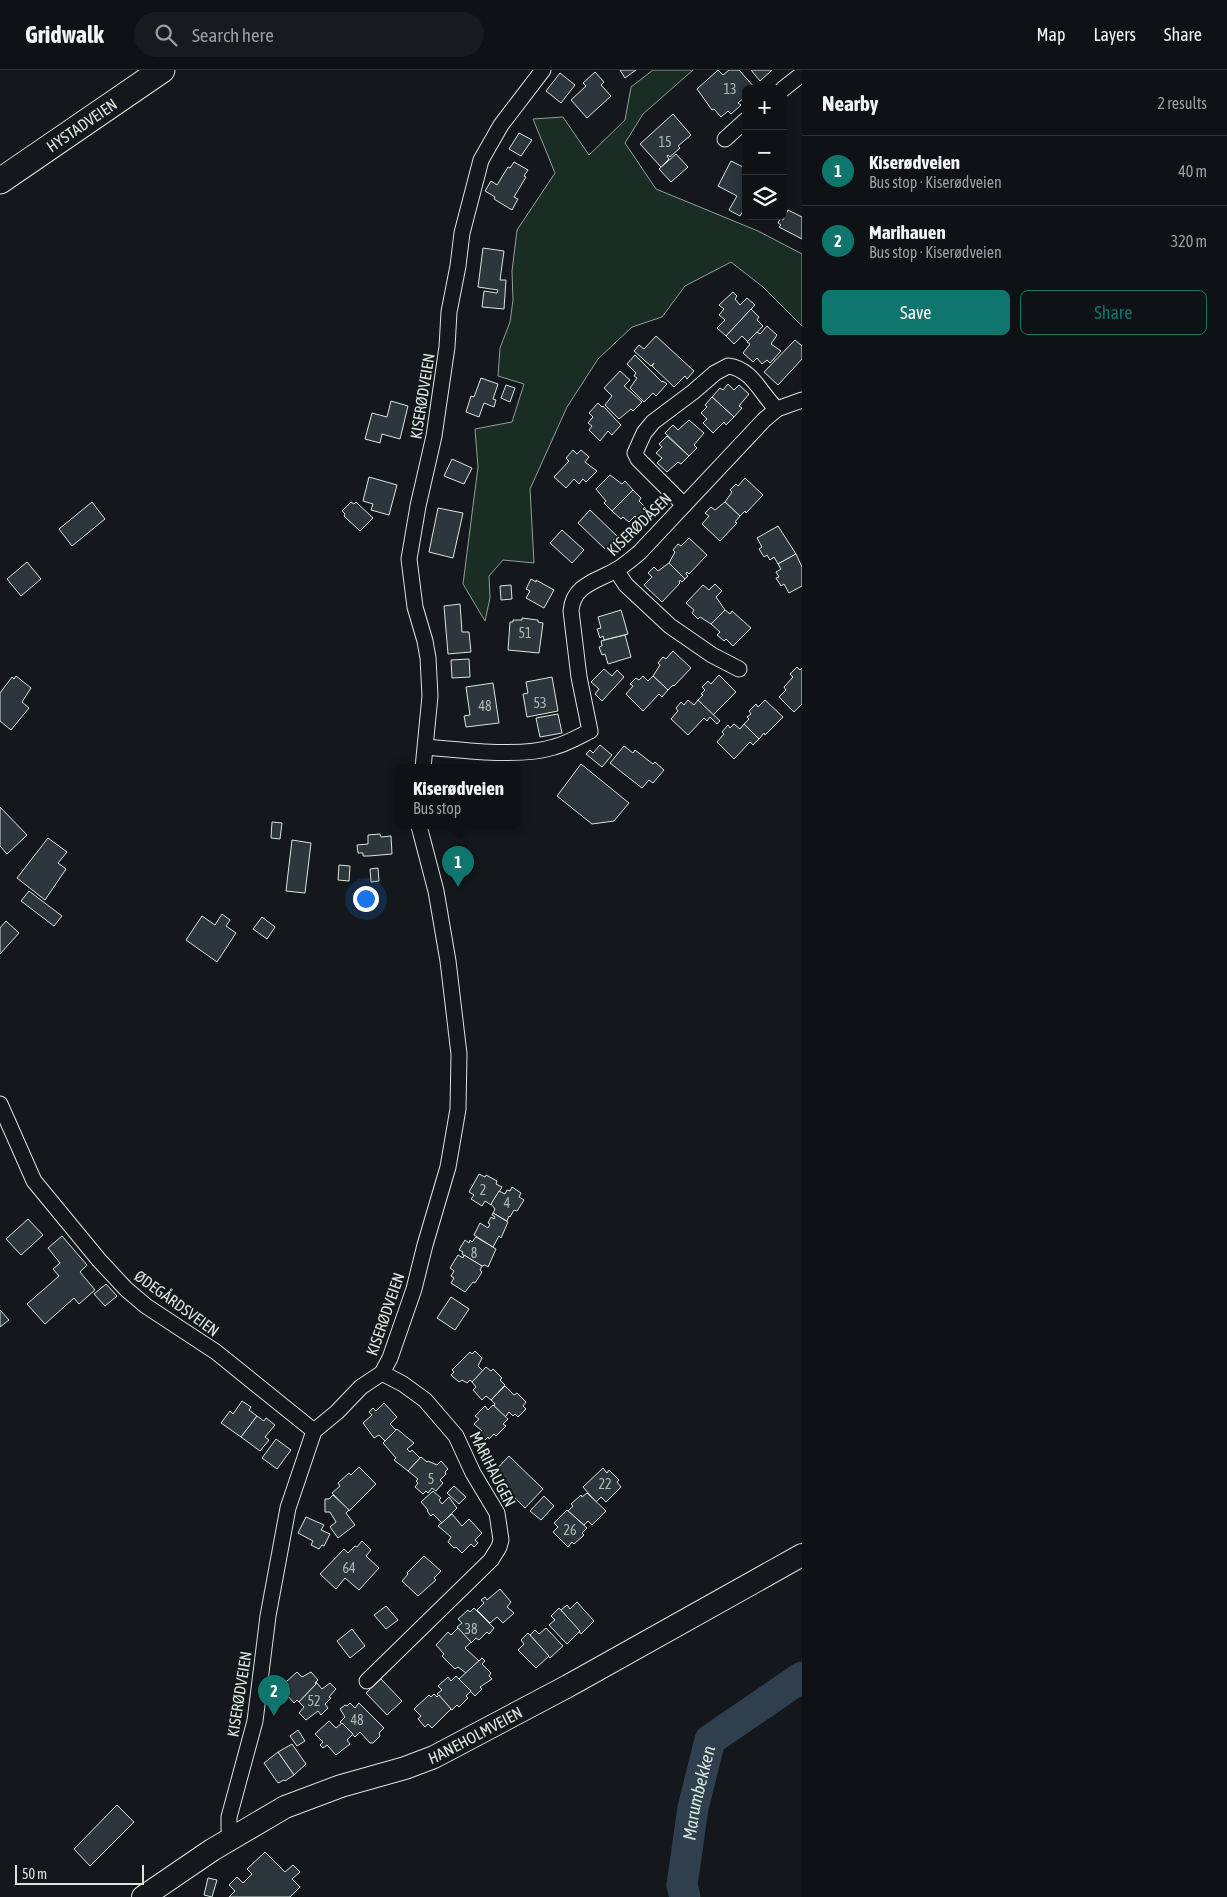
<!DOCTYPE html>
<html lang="en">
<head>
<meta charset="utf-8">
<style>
	:root { --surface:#0f1215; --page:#181b1e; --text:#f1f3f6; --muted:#9b9ea0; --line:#2f3234; --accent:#0f766e }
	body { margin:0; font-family:"Asap Condensed",sans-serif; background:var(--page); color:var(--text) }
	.controls { position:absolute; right:15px; top:15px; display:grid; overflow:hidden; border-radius:8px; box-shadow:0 2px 12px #0003 }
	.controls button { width:45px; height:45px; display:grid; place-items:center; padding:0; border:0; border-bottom:1px solid var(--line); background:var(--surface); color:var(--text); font:25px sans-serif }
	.scale { position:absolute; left:15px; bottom:12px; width:129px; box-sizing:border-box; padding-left:5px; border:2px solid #d8e6dc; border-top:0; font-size:14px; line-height:18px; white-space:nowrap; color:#d8e6dc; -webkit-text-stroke:4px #14181c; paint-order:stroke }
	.you { position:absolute; left:365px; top:828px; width:18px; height:18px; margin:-12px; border:4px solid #fff; border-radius:50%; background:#1a73e8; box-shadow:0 0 0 8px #1a73e833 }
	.badge { display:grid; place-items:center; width:32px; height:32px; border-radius:50%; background:var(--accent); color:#fff; font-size:16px; font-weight:700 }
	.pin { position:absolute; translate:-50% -41px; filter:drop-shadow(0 1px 2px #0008) }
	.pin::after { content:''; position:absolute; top:26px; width:18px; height:15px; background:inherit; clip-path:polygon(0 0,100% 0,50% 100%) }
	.popup { position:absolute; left:396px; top:694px; width:125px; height:65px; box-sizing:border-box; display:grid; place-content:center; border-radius:8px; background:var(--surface); filter:drop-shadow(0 1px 4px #0005); font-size:16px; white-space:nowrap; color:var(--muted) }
	.popup b { font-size:19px; color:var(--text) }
	.popup::after { content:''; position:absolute; left:50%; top:100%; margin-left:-10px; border:10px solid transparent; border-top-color:var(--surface) }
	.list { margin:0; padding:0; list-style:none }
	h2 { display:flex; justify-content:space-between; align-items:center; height:65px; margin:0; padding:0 20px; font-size:21px }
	h2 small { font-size:16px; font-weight:400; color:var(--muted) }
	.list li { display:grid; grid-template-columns:32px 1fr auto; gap:15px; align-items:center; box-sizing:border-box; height:70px; padding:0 20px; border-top:1px solid var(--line) }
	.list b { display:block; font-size:19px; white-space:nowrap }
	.list p { margin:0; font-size:16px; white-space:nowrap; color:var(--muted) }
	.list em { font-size:16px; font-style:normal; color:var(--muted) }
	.actions { display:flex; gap:10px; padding:15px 20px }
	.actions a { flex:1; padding:11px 0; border:1px solid var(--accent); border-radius:8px; text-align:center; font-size:18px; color:var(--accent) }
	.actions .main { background:var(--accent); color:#fff }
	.icon { flex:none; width:28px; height:28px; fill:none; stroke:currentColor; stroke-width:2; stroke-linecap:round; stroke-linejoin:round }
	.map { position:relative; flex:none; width:802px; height:1827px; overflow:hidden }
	header { display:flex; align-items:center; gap:30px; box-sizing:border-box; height:70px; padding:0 25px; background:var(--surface); border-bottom:1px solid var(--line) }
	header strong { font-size:24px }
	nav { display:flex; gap:28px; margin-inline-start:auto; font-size:18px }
	.search { width:350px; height:45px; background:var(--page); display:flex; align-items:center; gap:12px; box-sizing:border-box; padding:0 18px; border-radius:28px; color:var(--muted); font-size:19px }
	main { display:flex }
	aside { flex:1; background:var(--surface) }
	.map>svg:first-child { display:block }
</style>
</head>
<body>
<header>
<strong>Gridwalk</strong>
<div class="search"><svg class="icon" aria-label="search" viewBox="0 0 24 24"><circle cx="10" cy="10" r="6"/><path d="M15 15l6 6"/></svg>Search here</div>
<nav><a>Map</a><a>Layers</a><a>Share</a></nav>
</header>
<main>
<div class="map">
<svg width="802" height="1827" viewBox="0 0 802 1827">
	<rect width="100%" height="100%" fill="#14181c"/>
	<polygon fill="#1a2d24" stroke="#939e99" points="653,0 693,0 643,44 625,73 656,119 758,161 802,184 802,256 763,217 731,192 685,216 662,247 632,257 598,289 567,337 530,419 534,493 503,490 489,506 490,528 485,551 463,514 478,397 475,359 512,352 524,314 498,306 500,278 510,252 513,230 512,201 517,160 555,103 533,49 563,47 589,85 625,50 631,17"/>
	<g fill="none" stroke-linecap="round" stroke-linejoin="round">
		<path stroke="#2f3f4d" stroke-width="31" id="s1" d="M685,1827L682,1815L693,1738L710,1670L802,1607"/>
	</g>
	<g fill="#2c363c" stroke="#d8e6dc">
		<polygon points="620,0 636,0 625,8"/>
		<polygon points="718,0 723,5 729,0 739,0 755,18 746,19 746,26 738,33 741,35 731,44 728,41 721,47 714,39 712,40 697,19"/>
		<polygon points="751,0 772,0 760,11"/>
		<polygon points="595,2 604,12 601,15 611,26 587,48 571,30 586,16 583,13"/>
		<polygon points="560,3 575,15 561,33 546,21"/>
		<polygon points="673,44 691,65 678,76 680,78 670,87 668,85 667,86 669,89 661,97 640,74"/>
		<polygon points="519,63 532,70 521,86 509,79"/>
		<polygon points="676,84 688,97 671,112 659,99"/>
		<polygon points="731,91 743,97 746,95 746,142 743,141 740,146 729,140 737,126 718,116"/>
		<polygon points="514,92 528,100 524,106 526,107 514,127 518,129 512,140 494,129 495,127 485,121 491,111 497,115 508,97 510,98"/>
		<polygon points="788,140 802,147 802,169 779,157 781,155 778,153 780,149 783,150"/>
		<polygon points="483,178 504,181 500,210 506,210 504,239 482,237 484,221 497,223 498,220 478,217"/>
		<polygon points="733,222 737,226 735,229 740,235 747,228 755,235 726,266 717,258 725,250 719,245 724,239 719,235"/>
		<polygon points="751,239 759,247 757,250 763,256 748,272 742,266 734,274 726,266"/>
		<polygon points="767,256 777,265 771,274 781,281 770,293 767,290 762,294 757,288 753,292 743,283 750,274 747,272 757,262 760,264"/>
		<polygon points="656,266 694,301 687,309 685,306 674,317 652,296 654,293 651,296 634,281 639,275 644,279"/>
		<polygon points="795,270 802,276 802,289 778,315 764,302"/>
		<polygon points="635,285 662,312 663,311 667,314 656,326 653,323 644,332 630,318 637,308 634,306 636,303 627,294"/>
		<polygon points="620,301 630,310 624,316 642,332 633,341 631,339 619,349 605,335 612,326 604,318"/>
		<polygon points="481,308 498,314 493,329 496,330 494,337 484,333 479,347 466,342 471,326 474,327"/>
		<polygon points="728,314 734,320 739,315 749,324 739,336 742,338 734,347 712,327 720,318 723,320"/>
		<polygon points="506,315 515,318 510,332 501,328"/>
		<polygon points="712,327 734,347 726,355 724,352 713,363 703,353 707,349 701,343 707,337 705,335"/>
		<polygon points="391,331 408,336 400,369 382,364 380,373 365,369 372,343 387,347"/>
		<polygon points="598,333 602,337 603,336 621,355 612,365 608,361 600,371 589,360 592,356 588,353 593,347 589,343"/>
		<polygon points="689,350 704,363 694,375 697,378 689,386 665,363 673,355 678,360"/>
		<polygon points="667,366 689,386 681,394 678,392 667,402 657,393 662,388 656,383 662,377 659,374"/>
		<polygon points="573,380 577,384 581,380 589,387 585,392 597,401 586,412 583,409 579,414 574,409 566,418 554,407 569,391 566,388"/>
		<polygon points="452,389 472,398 464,414 444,406"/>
		<polygon points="610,405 622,414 625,411 633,420 612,441 604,433 606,431 596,419"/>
		<polygon points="369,407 397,415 389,445 371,440 373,434 363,431"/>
		<polygon points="745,408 763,425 746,443 745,441 740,446 725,432 732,422 730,420 736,414 738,416"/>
		<polygon points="633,420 641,428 639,431 649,441 639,451 635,446 629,452 623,447 621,449 612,441"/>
		<polygon points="92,432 105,449 72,476 59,459"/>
		<polygon points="351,432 354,434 356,432 373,448 360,461 344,446 345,444 342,441"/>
		<polygon points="725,432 740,446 735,452 737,453 720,471 702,454 709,446 705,443 711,437 715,440"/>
		<polygon points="438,438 463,443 453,488 429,482"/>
		<polygon points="590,440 617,466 605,479 578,453"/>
		<polygon points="778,456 796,484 778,494 774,487 770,490 767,485 764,487 759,479 762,477 757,468"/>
		<polygon points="562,460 584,480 572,493 550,473"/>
		<polygon points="689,468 707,485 689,504 687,502 686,504 688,506 685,509 669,493 675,482 673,480 678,474 681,476"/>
		<polygon points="796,484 802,497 802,516 789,523 784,514 781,516 776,508 779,507 776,502 781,499 778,494"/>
		<polygon points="27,492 41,509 21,526 7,509"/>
		<polygon points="669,493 685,509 682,512 680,510 679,512 680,513 662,532 644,515 652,507 648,503 654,497 658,501"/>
		<polygon points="531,509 536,512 536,510 554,520 544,538 526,528 530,521 526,519"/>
		<polygon points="715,514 722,521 716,527 725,540 711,554 700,547 698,549 692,543 694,540 686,533 703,515 709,520"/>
		<polygon points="511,515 512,529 501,530 500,516"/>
		<polygon points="460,534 462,562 469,562 471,582 448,584 444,536"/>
		<polygon points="621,540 628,564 604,570 603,566 600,568 597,559 601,558 598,547"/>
		<polygon points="725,540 730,544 732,541 751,558 733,576 726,569 724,571 717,565 720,562 711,554"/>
		<polygon points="522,548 538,550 538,552 543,553 539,583 508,580 510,552 513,552 513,550 522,550"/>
		<polygon points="625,565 631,587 608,594 605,584 602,585 599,577 602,576 601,571"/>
		<polygon points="673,581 691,598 674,616 673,615 668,620 653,606 660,595 658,593 663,587 666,589"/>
		<polygon points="469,589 470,607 452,608 451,590"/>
		<polygon points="797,597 800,600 802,598 802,634 794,642 779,627 786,620 784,617 793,607 790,604"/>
		<polygon points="604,599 612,606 617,600 624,607 602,631 595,624 599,619 591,612"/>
		<polygon points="719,605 736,622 713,645 698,630 703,625 701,624 705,620 702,617 708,611 711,614"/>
		<polygon points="16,606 31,618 22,632 29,638 11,660 0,651 0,623 12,607 14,609"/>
		<polygon points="643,606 648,611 653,606 668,620 662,627 659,624 643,641 626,624 633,616 630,614 636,608 639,610"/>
		<polygon points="552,607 558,641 527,647 523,624 528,623 526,612"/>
		<polygon points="493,613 499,653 466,657 464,646 470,645 466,617"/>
		<polygon points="688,630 694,635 698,630 720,651 717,654 710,647 707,651 704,648 688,665 671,649 678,641 676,638 681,632 684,635"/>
		<polygon points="765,630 783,647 765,665 764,663 759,669 744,654 749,649 747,647 751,644 749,641 756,634 758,637"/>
		<polygon points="558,644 562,663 540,667 536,648"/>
		<polygon points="734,654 740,659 744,654 759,669 753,675 750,672 734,689 717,672 724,664 722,662 728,655 730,658"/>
		<polygon points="600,675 612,685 602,697 586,684 590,680 593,683"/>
		<polygon points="624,676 633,683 635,680 653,694 655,692 664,700 653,713 649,710 642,718 610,693"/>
		<polygon points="581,694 629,733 614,751 592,754 557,726"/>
		<polygon points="0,737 27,765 7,784 0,776"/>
		<polygon points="272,752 282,753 280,769 271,768"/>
		<polygon points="380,764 381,767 391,766 392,784 369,786 363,786 363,783 358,783 357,775 368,774 368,765"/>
		<polygon points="48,768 67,782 58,793 66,799 45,830 17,808"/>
		<polygon points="292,770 311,773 305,823 286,821"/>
		<polygon points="339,795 350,796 349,811 338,810"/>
		<polygon points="378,798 379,811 371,812 370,799"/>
		<polygon points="29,821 62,846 54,856 21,831"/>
		<polygon points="222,844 230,850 226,856 236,863 217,892 186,870 202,846 215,855"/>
		<polygon points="262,847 275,857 267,869 253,859"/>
		<polygon points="6,851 19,863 0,884 0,858"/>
		<polygon points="479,1104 485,1107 486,1105 497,1111 496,1114 502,1117 491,1135 485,1131 482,1136 471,1129 474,1125 469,1122"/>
		<polygon points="512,1117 521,1123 519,1127 524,1130 517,1141 514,1140 510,1147 509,1146 507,1151 493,1143 495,1139 491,1134 499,1121 505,1124 507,1120 510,1121"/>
		<polygon points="493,1143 508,1152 501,1168 499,1166 493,1177 474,1165 480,1153 488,1158 490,1154 488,1153 491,1147 494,1149 495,1147 492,1145"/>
		<polygon points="28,1149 43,1165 21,1185 6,1169"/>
		<polygon points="62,1166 87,1195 80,1202 95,1220 79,1234 74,1228 45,1254 27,1234 59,1206 53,1199 60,1193 48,1178"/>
		<polygon points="476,1167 496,1179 488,1197 485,1195 482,1196 462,1184 463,1182 459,1180 465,1170 469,1173 470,1170 472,1172"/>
		<polygon points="458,1185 463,1188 464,1185 482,1196 480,1200 482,1202 475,1213 473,1212 465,1222 451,1213 454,1208 451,1206 454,1201 450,1198"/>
		<polygon points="106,1214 117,1226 105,1236 94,1224"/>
		<polygon points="451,1227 469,1239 455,1260 437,1248"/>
		<polygon points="0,1240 9,1250 0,1257"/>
		<polygon points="475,1281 482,1288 478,1296 483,1301 472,1312 470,1310 467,1313 462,1310 459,1312 451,1305 454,1302 452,1300 470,1282 472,1284"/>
		<polygon points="486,1297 491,1301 493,1299 502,1308 500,1310 505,1315 491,1330 486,1326 482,1330 473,1320 476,1317 472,1312"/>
		<polygon points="505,1316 514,1325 517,1323 526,1332 523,1336 526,1339 518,1347 515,1344 513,1346 509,1342 505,1347 494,1336 495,1334 491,1330"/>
		<polygon points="242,1331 251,1337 249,1340 257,1346 241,1367 221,1353 230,1341 233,1344"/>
		<polygon points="384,1333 397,1347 390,1354 396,1360 385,1371 379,1365 374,1368 363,1353 372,1345 369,1342 373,1338 376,1341"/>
		<polygon points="493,1335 508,1349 503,1354 506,1356 496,1366 494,1364 489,1369 488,1367 485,1370 479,1364 482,1361 474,1354 479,1349 475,1346 485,1336 488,1340"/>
		<polygon points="257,1346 264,1351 266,1348 275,1355 265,1367 269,1370 260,1381 241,1367"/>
		<polygon points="397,1359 414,1373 407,1379 410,1382 412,1380 420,1388 408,1401 394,1390 396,1388 383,1373"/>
		<polygon points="276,1369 291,1380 277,1399 262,1388"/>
		<polygon points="509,1386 543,1419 525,1438 511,1424 509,1426 499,1416 501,1414 491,1405"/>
		<polygon points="421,1387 427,1392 428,1391 437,1395 441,1391 448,1399 445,1402 446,1404 440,1410 443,1413 436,1421 432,1418 428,1423 426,1421 423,1424 415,1417 418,1413 416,1411 418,1409 408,1401"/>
		<polygon points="359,1397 376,1414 349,1441 332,1423 340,1416 338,1413 349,1403 351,1405"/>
		<polygon points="603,1398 607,1403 609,1400 619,1410 617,1412 621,1417 606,1432 601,1427 596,1432 583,1417"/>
		<polygon points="454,1416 466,1427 459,1434 447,1423"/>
		<polygon points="433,1421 441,1428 439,1430 442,1434 449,1427 457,1438 442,1453 433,1444 431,1446 427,1441 428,1440 421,1432"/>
		<polygon points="587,1423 606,1441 592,1455 588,1451 584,1455 568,1441 573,1436 571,1434 581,1425 582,1427"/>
		<polygon points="333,1425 349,1440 346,1443 355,1455 338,1468 330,1457 336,1452 330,1442 325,1442 325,1429 329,1429"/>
		<polygon points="544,1426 554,1436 541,1450 530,1441"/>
		<polygon points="567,1440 587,1458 582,1463 584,1465 574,1474 572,1472 568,1477 553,1462 558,1457 554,1453"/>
		<polygon points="452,1444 462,1456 469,1449 482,1463 475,1470 478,1473 474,1477 471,1474 462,1483 456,1477 454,1478 448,1472 451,1467 438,1456"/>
		<polygon points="306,1447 324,1455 321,1460 330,1464 324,1476 322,1475 319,1479 311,1475 313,1471 298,1463"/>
		<polygon points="362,1471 371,1480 366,1486 379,1498 359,1520 345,1508 336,1519 320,1504 344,1479 348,1483 355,1476 357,1477"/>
		<polygon points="424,1486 441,1501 434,1508 436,1510 418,1526 402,1511 408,1504 407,1503"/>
		<polygon points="500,1519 511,1532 507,1537 514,1543 503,1553 497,1547 490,1553 477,1540 484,1533 481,1530 485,1527 487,1530"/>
		<polygon points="577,1532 594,1551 581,1564 561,1540 567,1535 570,1539"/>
		<polygon points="386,1536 398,1550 386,1559 374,1545"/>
		<polygon points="474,1538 494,1558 489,1564 487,1562 479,1570 476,1568 471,1573 457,1557 462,1553 458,1549 468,1540 470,1542"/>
		<polygon points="559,1538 580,1561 567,1574 549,1555 555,1550 551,1546"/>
		<polygon points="458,1558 471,1572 465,1578 479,1591 466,1603 458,1597 455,1599 442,1586 444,1584 436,1575 448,1562 451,1565"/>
		<polygon points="546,1558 563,1576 550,1588 530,1565 535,1560 539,1564"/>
		<polygon points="352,1559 365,1576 350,1588 337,1571"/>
		<polygon points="528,1563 549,1586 536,1598 518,1580 524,1574 521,1570"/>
		<polygon points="482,1588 485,1591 482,1594 491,1603 489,1606 492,1609 480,1617 482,1619 475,1626 459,1609"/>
		<polygon points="297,1602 302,1607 311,1602 318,1610 315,1613 316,1614 299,1632 297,1630 294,1633 287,1625 290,1623 286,1617 288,1614 286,1612"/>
		<polygon points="456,1606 471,1621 466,1626 468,1628 459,1637 457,1635 452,1640 437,1624 442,1620 438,1616 448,1607 451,1611"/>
		<polygon points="381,1609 402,1631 387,1645 366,1623"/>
		<polygon points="316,1612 322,1619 330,1613 336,1619 329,1627 331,1628 325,1634 328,1638 321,1645 318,1641 306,1650 299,1643 304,1637 299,1632 316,1614"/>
		<polygon points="434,1624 437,1627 439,1625 451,1639 432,1658 428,1654 425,1657 418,1649 421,1646 414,1639 429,1625 431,1627"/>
		<polygon points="350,1633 355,1638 359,1633 384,1658 379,1663 380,1666 373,1673 370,1673 360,1662 355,1667 340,1652 345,1647 340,1639 345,1635 347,1636"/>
		<polygon points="329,1651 336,1658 342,1653 353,1664 347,1670 350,1674 336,1685 327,1675 323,1678 320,1675 323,1672 315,1664"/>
		<polygon points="298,1660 305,1671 297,1676 290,1666"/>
		<polygon points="292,1674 306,1694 294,1705 278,1682"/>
		<polygon points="278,1682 294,1705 285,1711 284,1710 278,1713 264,1693"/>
		<polygon points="117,1735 134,1752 90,1796 74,1779"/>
		<polygon points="265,1782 285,1802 293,1795 300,1802 292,1809 300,1817 290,1827 229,1827 235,1821 229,1815 237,1807 243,1813 252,1804 247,1799"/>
		<polygon points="208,1808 217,1810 212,1827 204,1825"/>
	</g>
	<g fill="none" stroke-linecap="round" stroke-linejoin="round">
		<g stroke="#d8e6dc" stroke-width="17">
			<g id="minor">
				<polyline points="783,19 802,4"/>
				<polyline points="725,69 746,50"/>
				<path d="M684,435L638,389L635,383L644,363L653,352L693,322L715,303L728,296C753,299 761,325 777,339"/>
				<polyline points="616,500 626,515 670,556 712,585 739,599"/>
				<path d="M426,677C463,680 519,688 554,677C566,674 578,667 590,661L579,607L571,541C573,514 598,511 618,499C626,494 633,488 640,482L764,350L777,339L802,330"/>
				<polyline points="423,698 430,626 428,588 425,571 415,537 409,489 418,436 434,366 447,277 449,242 458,196 462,163 481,90 501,55 543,0"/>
				<polyline points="0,1034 34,1111 99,1190 126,1219 146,1236 216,1282 314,1361"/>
				<polyline points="367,1611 491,1490 499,1477 501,1470 497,1443 473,1403 456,1366 425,1330 403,1314 382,1303"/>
				<polyline points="232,1768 229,1759 229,1747 255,1651 268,1546 288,1438 314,1361 337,1342 361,1317 382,1303 390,1288 414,1219 425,1175 448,1097 458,1039 459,984 448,891 436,821 419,756"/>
			</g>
		</g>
		<g stroke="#d8e6dc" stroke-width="24">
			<g id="secondary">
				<path id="s2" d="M143,1827L212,1780L285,1737L341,1716L405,1698L434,1687L568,1616L802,1485"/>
			</g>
		</g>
		<g stroke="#d8e6dc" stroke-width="27">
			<g id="primary">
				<path id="s3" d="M0,111L162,0"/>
			</g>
		</g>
		<use href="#minor" stroke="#14181c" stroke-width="15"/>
		<use href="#secondary" stroke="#14181c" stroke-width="22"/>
		<use href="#primary" stroke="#14181c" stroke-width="25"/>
	</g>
	<g text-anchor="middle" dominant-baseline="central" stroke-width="4" stroke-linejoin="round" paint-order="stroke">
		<g font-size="14" fill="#adbab4">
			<text x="730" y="19">13</text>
			<text x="665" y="72">15</text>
			<text x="525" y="563">51</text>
			<text x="540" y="633">53</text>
			<text x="485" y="636">48</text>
			<text x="483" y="1120">2</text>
			<text x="507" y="1133">4</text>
			<text x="474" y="1183">8</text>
			<text x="431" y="1409">5</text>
			<text x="605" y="1414">22</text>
			<text x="570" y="1460">26</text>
			<text x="349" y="1498">64</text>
			<text x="471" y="1559">38</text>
			<text x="314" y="1631">52</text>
			<text x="357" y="1650">48</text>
		</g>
		<g font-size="16" fill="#d8e6dc" stroke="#14181c">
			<text stroke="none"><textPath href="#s3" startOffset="99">HYSTADVEIEN</textPath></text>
			<text transform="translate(422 326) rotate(-81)">KISERØDVEIEN</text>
			<text transform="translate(639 454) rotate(-44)">KISERØDÅSEN</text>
			<text transform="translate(177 1233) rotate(36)">ØDEGÅRDSVEIEN</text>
			<text transform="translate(385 1244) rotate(-71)">KISERØDVEIEN</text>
			<text transform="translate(493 1399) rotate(63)">MARIHAUGEN</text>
			<text transform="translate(239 1624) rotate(-81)">KISERØDVEIEN</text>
			<text stroke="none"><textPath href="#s2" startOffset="372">HANEHOLMVEIEN</textPath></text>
		</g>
		<g font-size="18" font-style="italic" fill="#d8e6dc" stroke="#14181c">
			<text stroke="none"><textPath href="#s1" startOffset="106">Marumbekken</textPath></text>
		</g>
	</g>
</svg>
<div class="controls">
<button>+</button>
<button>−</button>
<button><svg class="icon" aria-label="layers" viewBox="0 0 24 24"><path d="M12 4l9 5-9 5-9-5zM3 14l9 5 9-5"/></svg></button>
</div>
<div class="scale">50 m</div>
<div class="you"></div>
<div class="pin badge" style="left:458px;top:817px">1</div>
<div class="popup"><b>Kiserødveien</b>Bus stop</div>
<div class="pin badge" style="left:274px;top:1646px">2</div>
</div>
<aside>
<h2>Nearby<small>2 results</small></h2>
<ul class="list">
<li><span class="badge">1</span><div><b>Kiserødveien</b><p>Bus stop · Kiserødveien</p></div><em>40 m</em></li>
<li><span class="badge">2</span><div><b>Marihauen</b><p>Bus stop · Kiserødveien</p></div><em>320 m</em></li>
</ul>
<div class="actions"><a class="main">Save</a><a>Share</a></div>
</aside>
</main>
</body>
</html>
